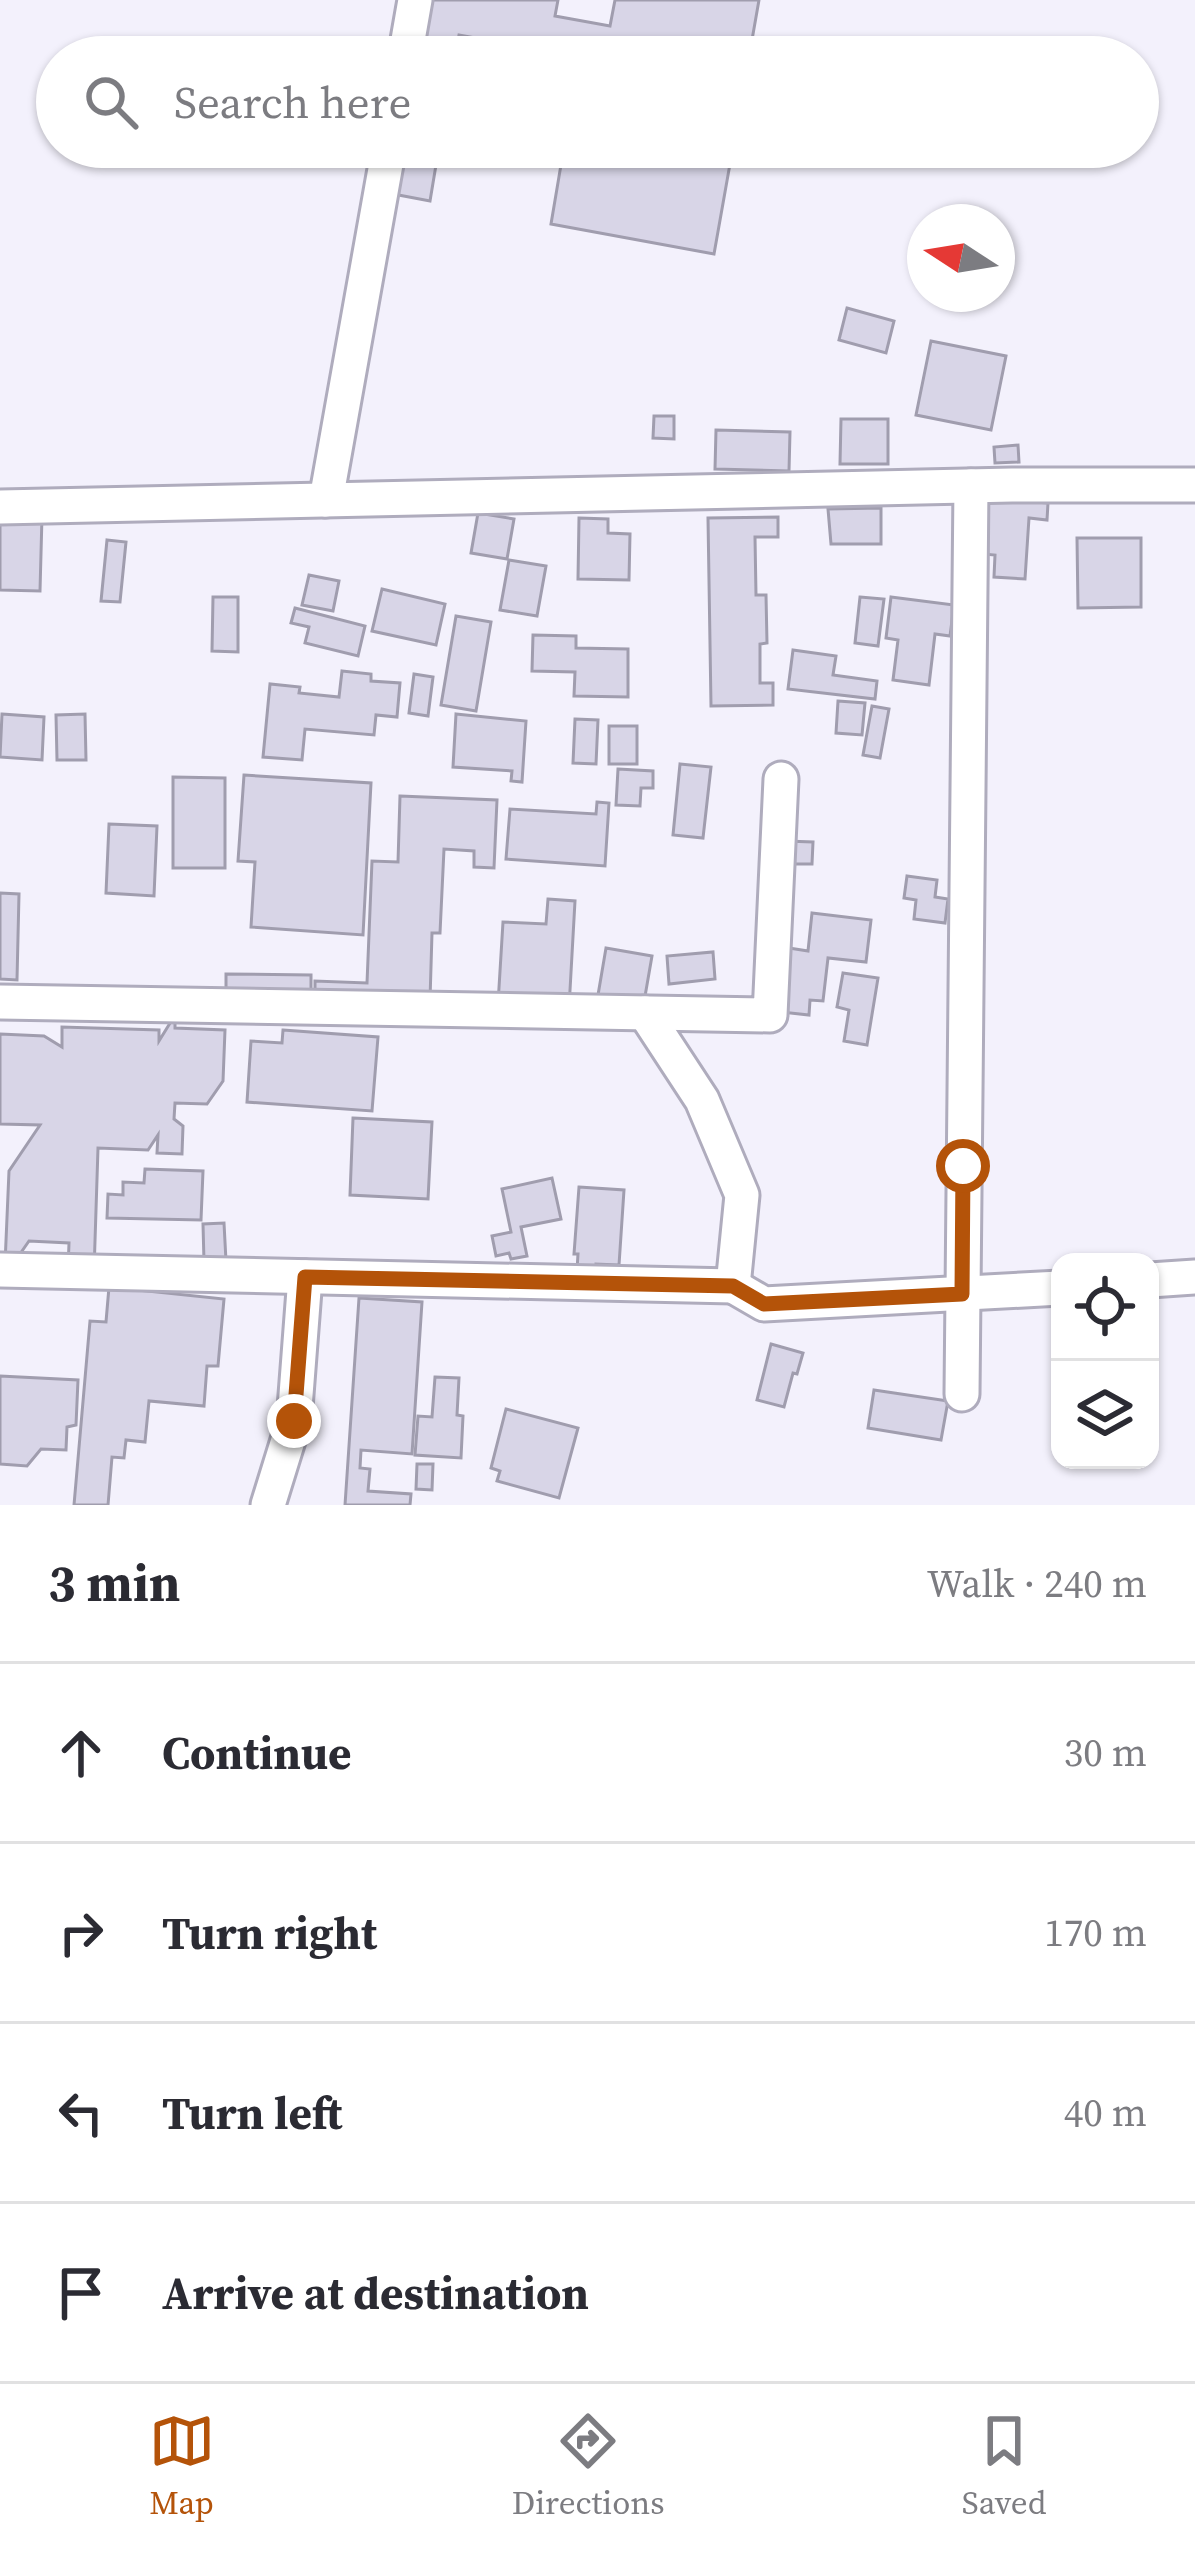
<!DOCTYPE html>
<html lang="en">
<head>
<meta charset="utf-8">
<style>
	:root { --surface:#fff; --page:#f2f2f3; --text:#2b2b33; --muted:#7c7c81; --line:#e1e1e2; --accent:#b45309 }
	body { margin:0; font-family:"Source Serif 4",serif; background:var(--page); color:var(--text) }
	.controls { position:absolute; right:36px; bottom:36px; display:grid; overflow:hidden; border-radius:24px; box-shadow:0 3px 9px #0004 }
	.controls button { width:108px; height:108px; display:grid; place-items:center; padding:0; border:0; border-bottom:3px solid var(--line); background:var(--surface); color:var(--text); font:60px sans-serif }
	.compass { position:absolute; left:907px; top:204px; width:108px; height:108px; border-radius:50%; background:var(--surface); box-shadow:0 3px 9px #0004; rotate:282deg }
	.stop { position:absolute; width:36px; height:36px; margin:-27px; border:9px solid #b45309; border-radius:50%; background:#fff }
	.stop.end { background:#b45309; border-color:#fff; box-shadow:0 3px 12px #0008 }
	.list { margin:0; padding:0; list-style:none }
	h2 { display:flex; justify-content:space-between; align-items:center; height:156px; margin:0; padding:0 48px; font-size:51px }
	h2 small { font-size:39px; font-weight:400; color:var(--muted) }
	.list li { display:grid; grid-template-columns:78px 1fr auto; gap:36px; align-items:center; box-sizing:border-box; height:180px; padding:0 48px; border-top:3px solid var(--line) }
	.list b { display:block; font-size:45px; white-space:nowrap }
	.list em { font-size:39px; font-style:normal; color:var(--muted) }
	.icon { flex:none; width:66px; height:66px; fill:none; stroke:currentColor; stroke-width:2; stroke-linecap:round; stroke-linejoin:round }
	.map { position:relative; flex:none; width:1195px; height:1505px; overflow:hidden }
	.search { position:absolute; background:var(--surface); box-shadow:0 3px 9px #0004; left:36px; right:36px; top:36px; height:132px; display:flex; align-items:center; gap:30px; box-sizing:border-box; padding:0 42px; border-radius:66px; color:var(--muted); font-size:45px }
	.sheet { height:876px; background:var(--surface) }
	nav { display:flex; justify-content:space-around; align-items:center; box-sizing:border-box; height:168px; border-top:3px solid var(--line); background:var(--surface); font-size:33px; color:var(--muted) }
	nav a { display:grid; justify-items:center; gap:6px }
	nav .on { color:var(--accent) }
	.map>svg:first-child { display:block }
</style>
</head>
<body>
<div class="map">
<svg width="1195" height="1505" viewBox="0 0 1195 1505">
	<rect width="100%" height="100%" fill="#f3f1fc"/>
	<g fill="#d8d5e7" stroke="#a09dae" stroke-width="3">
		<polygon points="423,0 558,0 555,16 610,26 615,0 759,0 749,57 579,57 459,35 455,57 413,57"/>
		<polygon points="397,147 439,147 430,201 388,193"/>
		<polygon points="564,147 733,147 714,254 551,224"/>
		<polygon points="847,308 894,321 886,353 839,340"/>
		<polygon points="931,341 1006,356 991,430 916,415"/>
		<polygon points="654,416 674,416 674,439 653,438"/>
		<polygon points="841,419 888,419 888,464 840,464"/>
		<polygon points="716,430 790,432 789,471 715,469"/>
		<polygon points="1018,445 1019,462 995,463 994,447"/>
		<polygon points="987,498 1048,503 1047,520 1029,518 1025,579 994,577 995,555 983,554"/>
		<polygon points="881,508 881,544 831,544 828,509"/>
		<polygon points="478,513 514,519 507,559 471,553"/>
		<polygon points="0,515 42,516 40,591 0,590"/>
		<polygon points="778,517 778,537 755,537 756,595 766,595 767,643 760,644 760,683 773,683 773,705 711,706 708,518"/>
		<polygon points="579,518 608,519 608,533 630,534 629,580 578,579"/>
		<polygon points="1077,538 1141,538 1141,607 1078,608"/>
		<polygon points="107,540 126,542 120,602 101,601"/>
		<polygon points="509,560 546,566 537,616 500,610"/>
		<polygon points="309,575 339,581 333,611 302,605"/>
		<polygon points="382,589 445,604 436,645 372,631"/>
		<polygon points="213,597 238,597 238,652 212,651"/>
		<polygon points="860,597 884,599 878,646 855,643"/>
		<polygon points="891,597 954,605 950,636 935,634 929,685 893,680 898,640 886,638"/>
		<polygon points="295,608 365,626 358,656 305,643 309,627 291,623"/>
		<polygon points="456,616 491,622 476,711 441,705"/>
		<polygon points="533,635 576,636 576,648 628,649 628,697 574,696 575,672 532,671"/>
		<polygon points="793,650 836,656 833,675 877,681 875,699 788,689"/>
		<polygon points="342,671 371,674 371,681 400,683 397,717 376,715 374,735 305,729 302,760 263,757 270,684 300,687 299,693 339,697"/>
		<polygon points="414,674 433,677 428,716 409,713"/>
		<polygon points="838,701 865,703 862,735 836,733"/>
		<polygon points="872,706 889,709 880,758 863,755"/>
		<polygon points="2,714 44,717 42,760 0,757"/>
		<polygon points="85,714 86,760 57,760 56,715"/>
		<polygon points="456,714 526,721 522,782 511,781 512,771 453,767"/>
		<polygon points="575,719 598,720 596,764 573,763"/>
		<rect x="609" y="726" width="28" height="38"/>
		<polygon points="680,764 711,767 703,838 673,835"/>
		<polygon points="618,769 653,771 653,788 641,788 640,806 616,805"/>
		<polygon points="244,775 371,783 363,935 251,927 255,862 238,861"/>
		<polygon points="173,777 225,778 225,868 173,868"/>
		<polygon points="400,796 497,800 494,868 474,867 474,851 444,849 440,933 432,933 430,1000 315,995 315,981 367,983 372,861 398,862"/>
		<polygon points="597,802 609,803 605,866 506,859 510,809 596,814"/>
		<polygon points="109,824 157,826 154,896 106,893"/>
		<polygon points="785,841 813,842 812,864 784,864"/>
		<polygon points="907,876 937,880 935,897 948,899 945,923 914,919 916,900 904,898"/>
		<polygon points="0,893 19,894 17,980 0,979"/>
		<polygon points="548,899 575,901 569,1008 498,1004 503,922 546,924"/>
		<polygon points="812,913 871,920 866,962 828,958 823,1001 810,1000 809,1015 781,1012 789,948 808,951"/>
		<polygon points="606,948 652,956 644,1002 598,995"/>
		<polygon points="713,952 715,979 669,984 667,956"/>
		<polygon points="843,973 878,978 867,1045 844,1041 849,1010 837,1007"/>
		<polygon points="226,974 311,975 311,1000 226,999"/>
		<polygon points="175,1015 175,1028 225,1030 223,1081 207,1104 175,1103 174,1119 183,1126 182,1154 157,1153 158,1135 148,1150 98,1148 94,1272 68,1270 69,1243 29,1241 13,1264 5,1264 9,1171 40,1125 0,1124 0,1034 44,1036 62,1047 62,1027 159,1030 159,1041"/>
		<polygon points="283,1030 378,1037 372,1111 247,1102 251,1041 282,1043"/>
		<polygon points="353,1118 432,1122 428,1199 350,1195"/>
		<polygon points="145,1169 203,1171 201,1220 107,1218 108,1194 123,1195 123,1182 144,1183"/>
		<polygon points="552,1178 561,1219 521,1227 527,1256 511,1259 509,1253 496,1256 492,1236 511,1232 502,1189"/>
		<polygon points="579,1187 624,1190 619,1265 596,1264 596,1271 577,1270 578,1254 574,1254"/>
		<polygon points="224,1223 226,1261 204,1262 203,1224"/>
		<polygon points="109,1287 224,1299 218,1366 207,1366 204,1406 149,1401 145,1442 126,1440 124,1458 112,1457 108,1505 74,1505 90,1321 106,1322"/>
		<polygon points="359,1298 422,1302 412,1454 361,1450 360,1468 370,1469 368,1491 411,1494 410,1505 345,1505"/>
		<polygon points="771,1344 803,1353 797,1374 793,1373 784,1407 757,1400"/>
		<polygon points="0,1376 78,1380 76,1425 67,1427 66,1450 41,1449 27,1466 0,1464"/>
		<polygon points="435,1377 459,1378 457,1415 463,1416 461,1458 415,1455 418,1416 432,1417"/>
		<polygon points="874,1390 948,1401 941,1440 868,1428"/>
		<polygon points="506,1409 578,1428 559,1498 497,1481 500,1471 491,1468"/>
		<polygon points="417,1464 433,1464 432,1490 416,1489"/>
	</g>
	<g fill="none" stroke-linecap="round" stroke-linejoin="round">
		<g stroke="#afacbd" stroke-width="39">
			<g id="minor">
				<polyline points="405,57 415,0"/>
				<polyline points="326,500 389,147"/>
				<polyline points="0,507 1012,485 1195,485"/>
				<polyline points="0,1002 770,1015 781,779"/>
				<polyline points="0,1270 733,1286 742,1195 702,1100 645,1013"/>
				<polyline points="1150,1280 1195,1277"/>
				<polyline points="733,1286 764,1304 1060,1288"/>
				<polyline points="962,1394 971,486"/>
				<polyline points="268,1505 294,1421 305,1277"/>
			</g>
		</g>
		<use href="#minor" stroke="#fff" stroke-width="33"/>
	</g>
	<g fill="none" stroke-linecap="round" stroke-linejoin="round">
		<polyline stroke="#b45309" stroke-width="15" points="294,1421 305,1277 733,1286 764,1304 962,1294 963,1166"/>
	</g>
</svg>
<div class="controls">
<button><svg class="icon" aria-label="locate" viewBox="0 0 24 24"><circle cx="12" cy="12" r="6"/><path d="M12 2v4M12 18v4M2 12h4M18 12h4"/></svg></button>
<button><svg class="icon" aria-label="layers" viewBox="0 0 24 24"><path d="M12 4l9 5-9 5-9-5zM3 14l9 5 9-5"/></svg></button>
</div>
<svg class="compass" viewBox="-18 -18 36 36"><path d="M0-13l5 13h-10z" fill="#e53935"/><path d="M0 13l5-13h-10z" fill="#7c7c81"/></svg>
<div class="stop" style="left:963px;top:1166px"></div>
<div class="stop end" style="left:294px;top:1421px"></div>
<div class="search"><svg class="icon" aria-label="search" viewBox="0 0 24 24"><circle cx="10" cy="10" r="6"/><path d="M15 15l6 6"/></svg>Search here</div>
</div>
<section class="sheet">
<h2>3 min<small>Walk · 240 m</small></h2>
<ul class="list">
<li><svg class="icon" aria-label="ahead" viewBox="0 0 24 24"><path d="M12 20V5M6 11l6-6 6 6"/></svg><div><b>Continue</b></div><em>30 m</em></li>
<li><svg class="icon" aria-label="right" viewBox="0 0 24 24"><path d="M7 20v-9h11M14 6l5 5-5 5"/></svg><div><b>Turn right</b></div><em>170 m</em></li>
<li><svg class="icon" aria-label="left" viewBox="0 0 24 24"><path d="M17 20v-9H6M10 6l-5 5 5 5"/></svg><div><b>Turn left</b></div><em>40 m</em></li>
<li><svg class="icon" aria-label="arrive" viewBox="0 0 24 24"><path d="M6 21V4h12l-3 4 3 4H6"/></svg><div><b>Arrive at destination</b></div></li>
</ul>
</section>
<nav>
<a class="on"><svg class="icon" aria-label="map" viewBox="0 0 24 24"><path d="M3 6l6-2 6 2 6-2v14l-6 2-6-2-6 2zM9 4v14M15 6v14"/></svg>Map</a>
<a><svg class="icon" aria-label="directions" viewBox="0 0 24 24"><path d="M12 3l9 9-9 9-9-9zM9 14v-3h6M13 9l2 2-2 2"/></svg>Directions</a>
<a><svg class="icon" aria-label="saved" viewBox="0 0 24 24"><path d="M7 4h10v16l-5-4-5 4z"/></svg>Saved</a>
</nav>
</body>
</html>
